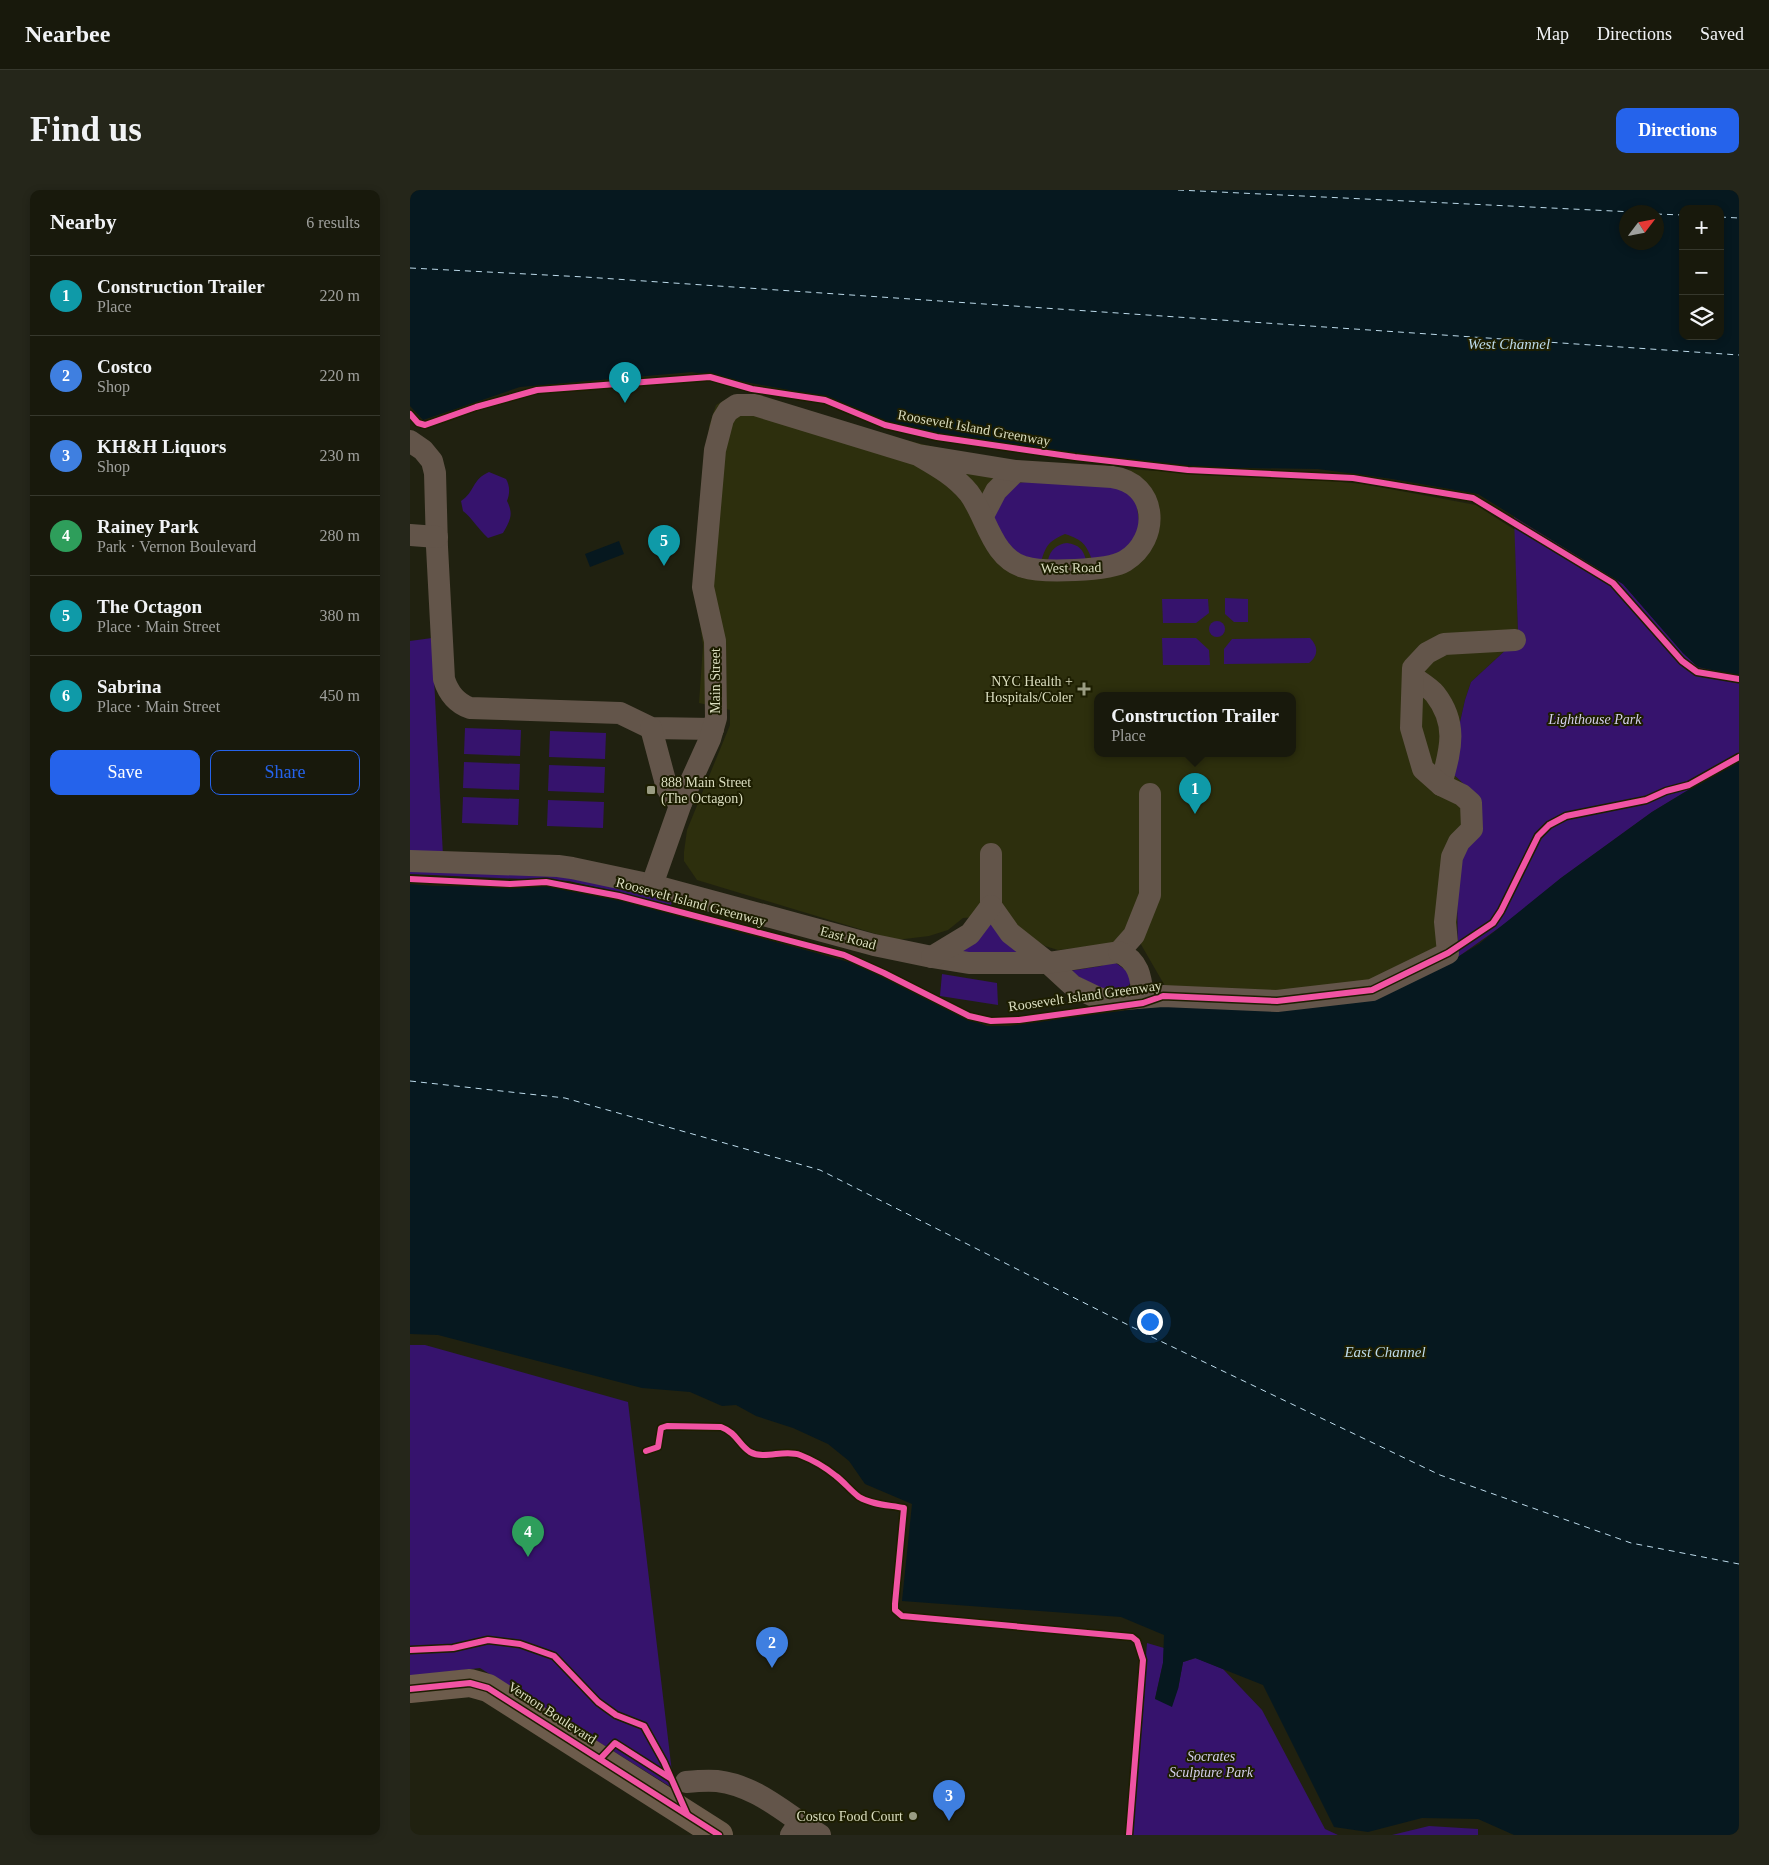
<!DOCTYPE html>
<html lang="en">
<head>
<meta charset="utf-8">
<style>
	:root { --surface:#18190c; --page:#25261a; --text:#f1f3f6; --muted:#9fa09d; --line:#36382d; --accent:#2563eb }
	body { margin:0; font-family:Georgia,serif; background:var(--page); color:var(--text) }
	.controls { position:absolute; right:15px; top:15px; display:grid; overflow:hidden; border-radius:10px; box-shadow:0 2px 8px #0003 }
	.controls button { width:45px; height:45px; display:grid; place-items:center; padding:0; border:0; border-bottom:1px solid var(--line); background:var(--surface); color:var(--text); font:25px sans-serif }
	.compass { position:absolute; left:1209px; top:15px; width:45px; height:45px; border-radius:50%; background:var(--surface); box-shadow:0 2px 8px #0003; rotate:58deg }
	.you { position:absolute; left:739px; top:1131px; width:18px; height:18px; margin:-12px; border:4px solid #fff; border-radius:50%; background:#1a73e8; box-shadow:0 0 0 8px #1a73e833 }
	.badge { display:grid; place-items:center; width:32px; height:32px; border-radius:50%; background:var(--accent); color:#fff; font-size:16px; font-weight:700 }
	.pin { position:absolute; translate:-50% -41px; filter:drop-shadow(0 1px 2px #0008) }
	.pin::after { content:''; position:absolute; top:26px; width:18px; height:15px; background:inherit; clip-path:polygon(0 0,100% 0,50% 100%) }
	.popup { position:absolute; left:684px; top:502px; width:202px; height:65px; box-sizing:border-box; display:grid; place-content:center; border-radius:10px; background:var(--surface); filter:drop-shadow(0 1px 4px #0005); font-size:16px; white-space:nowrap; color:var(--muted) }
	.popup b { font-size:19px; color:var(--text) }
	.popup::after { content:''; position:absolute; left:50%; top:100%; margin-left:-10px; border:10px solid transparent; border-top-color:var(--surface) }
	.list { margin:0; padding:0; list-style:none }
	h2 { display:flex; justify-content:space-between; align-items:center; height:65px; margin:0; padding:0 20px; font-size:21px }
	h2 small { font-size:16px; font-weight:400; color:var(--muted) }
	.list li { display:grid; grid-template-columns:32px 1fr auto; gap:15px; align-items:center; box-sizing:border-box; height:80px; padding:0 20px; border-top:1px solid var(--line) }
	.list b { display:block; font-size:19px; white-space:nowrap }
	.list p { margin:0; font-size:16px; white-space:nowrap; color:var(--muted) }
	.list em { font-size:16px; font-style:normal; color:var(--muted) }
	.actions { display:flex; gap:10px; padding:15px 20px }
	.actions a { flex:1; padding:11px 0; border:1px solid var(--accent); border-radius:10px; text-align:center; font-size:18px; color:var(--accent) }
	.actions .main { background:var(--accent); color:#fff }
	.icon { flex:none; width:28px; height:28px; fill:none; stroke:currentColor; stroke-width:2; stroke-linecap:round; stroke-linejoin:round }
	.map { position:relative; flex:none; width:1329px; height:1645px; overflow:hidden; border-radius:10px }
	header { display:flex; align-items:center; gap:30px; box-sizing:border-box; height:70px; padding:0 25px; background:var(--surface); border-bottom:1px solid var(--line) }
	header strong { font-size:24px }
	nav { display:flex; gap:28px; margin-inline-start:auto; font-size:18px }
	.intro { display:flex; align-items:center; justify-content:space-between; box-sizing:border-box; height:120px; padding:0 30px }
	h1 { margin:0; font-size:35px }
	.button { padding:12px 22px; border-radius:10px; background:var(--accent); color:#fff; font-size:18px; font-weight:700 }
	main { display:flex; gap:30px; padding:0 30px }
	aside { flex:1; background:var(--surface); border-radius:10px; box-shadow:0 2px 8px #0003 }
	.map>svg:first-child { display:block }
</style>
</head>
<body>
<header>
<strong>Nearbee</strong>
<nav><a>Map</a><a>Directions</a><a>Saved</a></nav>
</header>
<div class="intro"><h1>Find us</h1><a class="button">Directions</a></div>
<main>
<aside>
<h2>Nearby<small>6 results</small></h2>
<ul class="list">
<li><span class="badge" style="background:#0f9aa8">1</span><div><b>Construction Trailer</b><p>Place</p></div><em>220 m</em></li>
<li><span class="badge" style="background:#3f7fe0">2</span><div><b>Costco</b><p>Shop</p></div><em>220 m</em></li>
<li><span class="badge" style="background:#3f7fe0">3</span><div><b>KH&amp;H Liquors</b><p>Shop</p></div><em>230 m</em></li>
<li><span class="badge" style="background:#2e9e5b">4</span><div><b>Rainey Park</b><p>Park · Vernon Boulevard</p></div><em>280 m</em></li>
<li><span class="badge" style="background:#0f9aa8">5</span><div><b>The Octagon</b><p>Place · Main Street</p></div><em>380 m</em></li>
<li><span class="badge" style="background:#0f9aa8">6</span><div><b>Sabrina</b><p>Place · Main Street</p></div><em>450 m</em></li>
</ul>
<div class="actions"><a class="main">Save</a><a>Share</a></div>
</aside>
<div class="map">
<svg width="1329" height="1645" viewBox="0 0 1329 1645">
	<rect width="100%" height="100%" fill="#202110"/>
	<path fill="#2d2f0d" fill-rule="evenodd" d="M318,208L588,272L910,290L953,294L1066,315L1105,340L1108,442L1099,457L1061,492L1055,510L1040,576L1043,584L1055,595L1047,702V752L982,787L896,802L755,796L729,751L648,760L635,756L611,741L600,725L553,728L538,740L519,746L486,750L287,690L274,671V662L277,640L320,535V520L289,513L293,456L287,410L299,236L306,215ZM688,505H882V563H688Z"/>
	<g fill="#36136d">
		<path d="M79,282L96,289C100,296 100,303 97,311C104,325 100,330 93,343L78,348C68,339 63,329 53,321L51,311C65,302 62,289 79,282Z"/>
		<path d="M622,291L700,296L715,301L726,310L730,338L718,359L683,372C676,354 673,350 655,344C639,351 636,355 631,372L614,370L587,342L584,326L588,311L608,293Z"/>
		<polygon points="1104,327 1213,394 1273,463 1288,477 1329,486 1329,572 1313,579 1242,622 1151,688 1100,730 1048,767 1047,702 1055,595 1043,584 1040,576 1055,510 1061,492 1099,457 1108,442"/>
		<path d="M657,353C669,355 673,359 676,370H638C640,360 647,354 657,353Z"/>
		<polygon points="815,408 838,409 838,432 824,432 815,424"/>
		<polygon points="752,409 798,409 799,423 786,433 753,433"/>
		<circle cx="807" cy="439" r="8"/>
		<polygon points="22,448 33,666 0,663 0,451"/>
		<polygon points="752,448 786,448 799,460 800,475 753,475"/>
		<path d="M900,448C908,456 909,465 899,473L814,474V459L822,449Z"/>
		<polygon points="55,538 111,540 110,566 54,564"/>
		<polygon points="140,541 196,543 195,569 139,567"/>
		<polygon points="54,572 110,574 109,600 53,598"/>
		<polygon points="139,575 195,577 194,603 138,601"/>
		<polygon points="53,607 109,609 108,635 52,633"/>
		<polygon points="138,610 194,612 193,638 137,636"/>
		<polygon points="0,679 133,683 263,709 261,715 159,691 0,684"/>
		<polygon points="579,732 607,762 555,764 552,759"/>
		<polygon points="703,771 717,781 721,792 717,798 697,803 659,781 691,776"/>
		<polygon points="532,784 587,793 588,815 530,806"/>
		<polygon points="0,1155 15,1155 218,1212 264,1599 70,1478 0,1486"/>
		<polygon points="737,1453 754,1458 753,1473 745,1509 768,1499 773,1472 786,1468 813,1479 852,1520 915,1639 928,1645 722,1645"/>
		<polygon points="1019,1636 1068,1639 1068,1645 982,1645"/>
	</g>
	<g fill="#06181f" fill-rule="evenodd">
		<path d="M0,0H1329V486L1288,477L1273,463L1213,394L1068,304L982,289L908,279L759,277L550,248L478,233L411,206L282,182L110,197L13,230L0,216ZM1273,19H1310V146H1273ZM1246,22V52H1216V22Z"/>
		<polygon points="209,351 214,364 180,377 175,364"/>
		<path d="M1329,572V1645H1104L1068,1629L1012,1628L958,1642L924,1637L853,1495L785,1468L773,1472L768,1499L762,1517L745,1509L753,1473L754,1445L711,1427L492,1411L502,1314L455,1294L439,1271L418,1254L383,1238L346,1226L326,1215L312,1216L280,1202L232,1198L28,1145L0,1144V694C56,700 113,691 169,698L399,761L446,774L552,827L577,836H599L663,827L1023,782L1069,754L1151,688L1242,622L1313,579Z"/>
	</g>
	<g fill="none" stroke-linecap="round" stroke-linejoin="round">
		<g stroke="#bddbeb" stroke-width="1" stroke-dasharray="6 5" stroke-linecap="butt">
			<polyline points="768,0 1224,22"/>
			<polyline points="1246,24 1273,25"/>
			<polyline points="1310,27 1329,28"/>
			<polyline points="0,78 175,87 1329,165"/>
			<polyline points="0,891 155,908 410,980 746,1149 1030,1285 1221,1353 1329,1374"/>
		</g>
		<g stroke="#63554a" stroke-width="22">
			<path d="M0,251L13,260L22,271L25,283L27,357L34,489C38,502 46,513 60,518L210,523L241,538L303,539"/>
			<polyline points="573,326 586,301 606,281"/>
			<polyline points="0,345 27,347"/>
			<path d="M1003,487C1010,492 1020,498 1025,504C1049,535 1040,561 1031,595"/>
			<polyline points="241,538 257,598 262,606 271,613"/>
			<polyline points="581,664 581,716 600,743 638,773 663,796 688,808 701,810 753,806 867,811 962,800 1038,763 1035,732 1042,667 1049,652 1062,639 1061,613 1052,605 1031,595 1013,579 1001,538 1003,478 1017,463 1034,454 1105,450"/>
			<polyline points="0,671 148,676 162,678 242,695 464,755 522,767 559,773 638,773 709,762"/>
			<path d="M242,695L271,613L300,549L306,528L305,451L293,397L305,260L313,229L318,221L327,215H345L508,265L606,281L702,287C748,293 751,349 715,371C699,381 632,383 614,377C582,368 577,327 559,303C545,286 527,276 508,265"/>
			<polyline points="709,762 724,745 740,705 740,604"/>
			<path d="M709,762C729,771 731,787 733,807"/>
			<polyline points="522,767 560,744 581,716"/>
			<path d="M276,1592C286,1591 297,1590 307,1591C340,1595 364,1614 390,1632L381,1645"/>
			<polyline points="390,1632 410,1645"/>
		</g>
		<polyline stroke="#6d5c4c" stroke-width="28" points="0,1499 60,1493 78,1498 309,1645"/>
		<g stroke="#1d1e01" stroke-width="9">
			<g id="cycleway">
				<polyline points="0,224 8,233 15,235 66,217 127,200 300,187 342,199 415,210 475,235 527,247 665,267 778,280 943,288 1063,308 1203,393 1272,471 1287,482 1329,489"/>
				<polyline points="0,689 100,694 136,692 209,706 434,765 474,783 559,826 581,831 609,830 733,813 753,806 867,811 962,800 1038,763 1083,733 1091,721 1128,646 1139,635 1156,626 1236,610 1256,601 1279,595 1329,567"/>
				<path d="M236,1261L248,1257L251,1238L257,1236L311,1237C327,1243 328,1254 340,1262C355,1270 374,1259 390,1265C403,1270 415,1277 426,1286C434,1292 441,1301 449,1307C462,1315 480,1315 494,1318L485,1414V1420L492,1426L722,1447L727,1451L733,1470L719,1645"/>
				<polyline points="0,1460 43,1458 78,1450 110,1454 144,1466 188,1512 206,1525 234,1536 254,1572 277,1624"/>
				<polyline points="0,1499 60,1493 78,1498 309,1645"/>
				<polyline points="190,1569 205,1553 260,1588"/>
			</g>
		</g>
		<use href="#cycleway" stroke="#f153a3" stroke-width="6"/>
	</g>
	<g fill="#9a9c82" stroke="#1d1e01" stroke-width="2">
		<path d="M671.5 491.5h5v5h5v5h-5v5h-5v-5h-5v-5h5z"/>
		<rect x="236" y="595" width="10" height="10" rx="2.5"/>
		<circle cx="503" cy="1626" r="5"/>
	</g>
	<g text-anchor="middle" dominant-baseline="central" stroke-width="4" stroke-linejoin="round" paint-order="stroke">
		<g font-size="14" fill="#dbdec0" stroke="#1d1e01">
			<text transform="translate(564 238) rotate(10)">Roosevelt Island Greenway</text>
			<text transform="translate(661 378) rotate(-1)">West Road</text>
			<text transform="translate(305 491) rotate(-90)">Main Street</text>
			<text transform="translate(281 712) rotate(15)">Roosevelt Island Greenway</text>
			<text transform="translate(438 748) rotate(15)">East Road</text>
			<text transform="translate(675 806) rotate(-8)">Roosevelt Island Greenway</text>
			<text transform="translate(142 1523) rotate(33)">Vernon Boulevard</text>
		</g>
		<g font-size="14" fill="#dbdec0" stroke="#1d1e01" text-anchor="end">
			<text x="663" y="491">NYC Health +<tspan x="663" dy="16">Hospitals/Coler</tspan></text>
			<text x="251" y="592" text-anchor="start">888 Main Street<tspan x="251" dy="16">(The Octagon)</tspan></text>
			<text x="493" y="1626">Costco Food Court</text>
		</g>
		<g font-size="14" font-style="italic" fill="#d4d0ec" stroke="#1d1e01">
			<text x="1185" y="529">Lighthouse Park</text>
			<text x="801" y="1566">Socrates<tspan x="801" dy="16">Sculpture Park</tspan></text>
		</g>
		<g font-size="15" font-style="italic" fill="#bddbeb" stroke="#1d1e01">
			<text x="1099" y="154">West Channel</text>
			<text x="975" y="1162">East Channel</text>
		</g>
	</g>
</svg>
<div class="controls">
<button>+</button>
<button>−</button>
<button><svg class="icon" aria-label="layers" viewBox="0 0 24 24"><path d="M12 4l9 5-9 5-9-5zM3 14l9 5 9-5"/></svg></button>
</div>
<svg class="compass" viewBox="-18 -18 36 36"><path d="M0-13l5 13h-10z" fill="#e53935"/><path d="M0 13l5-13h-10z" fill="#9fa09d"/></svg>
<div class="you"></div>
<div class="pin badge" style="left:785px;top:624px;background:#0f9aa8">1</div>
<div class="popup"><b>Construction Trailer</b>Place</div>
<div class="pin badge" style="left:362px;top:1478px;background:#3f7fe0">2</div>
<div class="pin badge" style="left:539px;top:1631px;background:#3f7fe0">3</div>
<div class="pin badge" style="left:118px;top:1367px;background:#2e9e5b">4</div>
<div class="pin badge" style="left:254px;top:376px;background:#0f9aa8">5</div>
<div class="pin badge" style="left:215px;top:213px;background:#0f9aa8">6</div>
</div>
</main>
</body>
</html>
